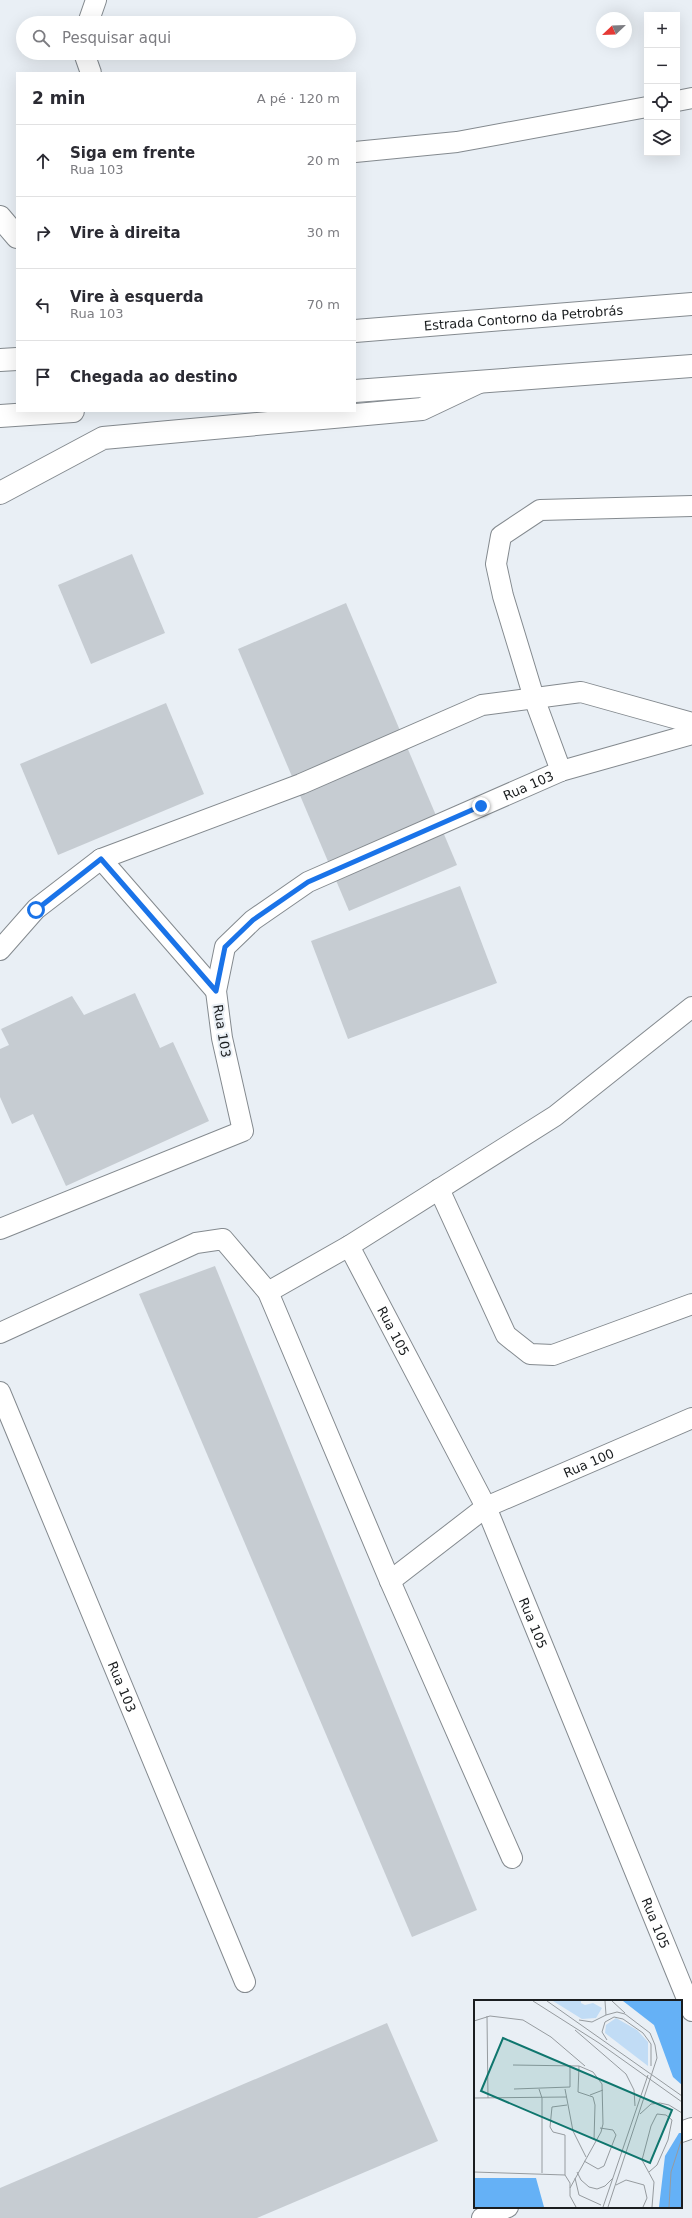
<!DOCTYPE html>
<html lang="pt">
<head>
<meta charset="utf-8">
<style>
	:root { --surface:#fff; --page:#f7f7f7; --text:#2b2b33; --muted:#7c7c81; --line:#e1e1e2 }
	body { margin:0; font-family:"DejaVu Sans",sans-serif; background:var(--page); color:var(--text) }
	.controls { position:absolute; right:12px; top:12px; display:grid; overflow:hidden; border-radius:0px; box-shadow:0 4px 16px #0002 }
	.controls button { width:36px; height:36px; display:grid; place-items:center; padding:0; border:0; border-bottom:1px solid var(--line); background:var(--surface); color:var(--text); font:20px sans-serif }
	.compass { position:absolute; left:596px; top:12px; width:36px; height:36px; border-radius:50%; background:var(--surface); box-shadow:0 4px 16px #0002; rotate:247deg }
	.stop { position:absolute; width:12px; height:12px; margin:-9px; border:3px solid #1a73e8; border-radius:50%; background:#fff }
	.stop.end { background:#1a73e8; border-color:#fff; box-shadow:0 1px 4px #0008 }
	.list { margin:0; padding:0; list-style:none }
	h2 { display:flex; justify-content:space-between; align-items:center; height:52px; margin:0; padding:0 16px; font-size:17px }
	h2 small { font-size:13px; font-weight:400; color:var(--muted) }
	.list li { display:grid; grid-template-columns:26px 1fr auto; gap:12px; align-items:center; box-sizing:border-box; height:72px; padding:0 16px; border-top:1px solid var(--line) }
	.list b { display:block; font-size:15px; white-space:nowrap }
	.list p { margin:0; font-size:13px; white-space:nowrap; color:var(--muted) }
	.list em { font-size:13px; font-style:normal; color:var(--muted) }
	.icon { flex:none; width:22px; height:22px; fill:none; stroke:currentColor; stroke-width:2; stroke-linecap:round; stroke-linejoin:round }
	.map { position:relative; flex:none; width:692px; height:2218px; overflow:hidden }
	.search { position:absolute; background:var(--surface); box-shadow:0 4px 16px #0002; left:16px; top:16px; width:340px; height:44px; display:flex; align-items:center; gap:10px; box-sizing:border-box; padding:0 14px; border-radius:22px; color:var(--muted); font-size:15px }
	.panel { position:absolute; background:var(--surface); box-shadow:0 4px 16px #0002; left:16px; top:72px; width:340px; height:340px; border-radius:0px }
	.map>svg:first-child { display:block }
</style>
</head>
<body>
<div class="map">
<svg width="692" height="2218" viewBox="0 0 692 2218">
	<rect width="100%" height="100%" fill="#e9eff5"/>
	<g fill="#c6ccd2">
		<polygon points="132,554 165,633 91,664 58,585"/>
		<polygon points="346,603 457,865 349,911 238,649"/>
		<polygon points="166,703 204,794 58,855 20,764"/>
		<polygon points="460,886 497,983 348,1039 311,941"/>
		<polygon points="135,993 160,1048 173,1042 209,1121 66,1186 33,1114 12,1124 0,1097 0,1049 9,1045 1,1029 72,996 84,1015"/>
		<polygon points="215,1266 477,1910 412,1937 139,1294"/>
		<polygon points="387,2023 438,2141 257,2218 0,2218 0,2188"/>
	</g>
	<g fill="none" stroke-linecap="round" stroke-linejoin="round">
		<g stroke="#848a8f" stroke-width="22">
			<g id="service">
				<polyline points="88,23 96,0"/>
				<polyline points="84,53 91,73"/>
				<polyline points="677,101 692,98"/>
				<polyline points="355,152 457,142 647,107"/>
				<polyline points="561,771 534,698 503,596 496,564 501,536 540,510 692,506"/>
				<polyline points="101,859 216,991"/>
				<polyline points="0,950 36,909 101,859 301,784 482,705 581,692 692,723"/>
				<polyline points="439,1189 506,1335 530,1354 553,1355 692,1304"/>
				<path id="s1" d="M0,1229L243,1131L222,1038L216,991L225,947L253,920L308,882L561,771L692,734"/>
				<path id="s2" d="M349,1246L486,1507L692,2011"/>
				<polyline points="268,1292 349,1246 555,1116 692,1007"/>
				<polyline points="0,1333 196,1243 223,1239 268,1292 390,1581 512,1858"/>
				<path id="s3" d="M0,1392L245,1982"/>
				<path id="s4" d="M390,1581L486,1507L692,1418"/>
				<polyline points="681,2132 692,2128"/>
				<polyline points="482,2218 508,2207"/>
			</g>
		</g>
		<g stroke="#848a8f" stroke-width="24">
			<g id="secondary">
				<path id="s5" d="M355,331L692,304"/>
				<polyline points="0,360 17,359"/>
				<polyline points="355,391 692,366"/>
				<polyline points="0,416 73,411"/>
				<polyline points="0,493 103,438 422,409 479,382"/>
			</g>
		</g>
		<g stroke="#848a8f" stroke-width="24">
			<polyline id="motorway" points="0,217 17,237"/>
		</g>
		<use href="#service" stroke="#fff" stroke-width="20"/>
		<use href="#secondary" stroke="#fff" stroke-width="22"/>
		<use href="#motorway" stroke="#fff" stroke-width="22"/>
	</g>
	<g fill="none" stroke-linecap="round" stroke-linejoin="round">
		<polyline stroke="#1a73e8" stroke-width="5" points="36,910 101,859 216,991 225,947 253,920 308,882 481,806"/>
	</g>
	<g text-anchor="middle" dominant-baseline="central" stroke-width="4" stroke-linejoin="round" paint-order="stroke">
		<g font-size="13" fill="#1a1d1f" stroke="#e9eff5">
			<text stroke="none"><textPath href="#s5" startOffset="169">Estrada Contorno da Petrobrás</textPath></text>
			<text stroke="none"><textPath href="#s1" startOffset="796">Rua 103</textPath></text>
			<text transform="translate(222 1031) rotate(81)">Rua 103</text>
			<text stroke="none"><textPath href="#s2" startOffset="96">Rua 105</textPath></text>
			<text stroke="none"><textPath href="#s4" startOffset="233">Rua 100</textPath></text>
			<text stroke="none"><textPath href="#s2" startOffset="420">Rua 105</textPath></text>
			<text stroke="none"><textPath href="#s3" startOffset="319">Rua 103</textPath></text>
			<text stroke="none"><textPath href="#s2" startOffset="744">Rua 105</textPath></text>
		</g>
	</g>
	<g transform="translate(474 2000)">
		<rect width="208" height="208" fill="#e9eff5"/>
		<path d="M79,1H107V3L111,5L119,3L128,8L122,18L108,19ZM142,18L163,30L174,42V66L131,33L132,25Z" fill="#c1dcf5"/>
		<path d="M149,1H208V85L199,77L180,25ZM205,133H208V207H185L191,156ZM0,178H62L70,207H0Z" fill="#65b1f6"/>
		<path fill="none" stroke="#969b9f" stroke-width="1" d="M59,1L125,43L208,102M73,1L208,96M131,1L132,15L143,12L151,14L176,33L181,45L183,58L134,207M138,1L151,13M13,16L14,98M105,20L118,22L132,15M0,21L16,16L49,20L77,37L111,66M101,30L152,74L160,90M133,40L128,32L131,22L140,17L149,19L169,33L177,44V66M39,65L105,66L119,72L128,84L129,124L127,132L96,188M105,66L104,92L119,97L121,105L120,140M40,89L96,87V65M65,89L68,98V173M91,89L99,131L112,157M160,90L161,106M116,95L129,90M0,98L92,97M166,114L177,104L186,103L195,105L208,113M110,161L124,169L130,166L142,135L139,130L126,128M0,172L91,175L96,183V196L102,207M103,172L107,180L115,187L123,189L131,186L139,178M175,172L183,165L194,140L198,120L192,115L183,114L177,126L168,160L180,182L178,207M91,175V135L79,132L76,127L78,107L93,105M101,178L105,195L127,205M142,185L152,180L170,185L173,198L169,207M129,207L174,75M195,207L197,172L208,138"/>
		<path fill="#0f766e" fill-opacity="0.15" stroke="#0f766e" stroke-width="2" d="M29,38L198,110L176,163L7,91Z"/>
		<rect width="208" height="208" fill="none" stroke="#1a1d1f" stroke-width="2"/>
	</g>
</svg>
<div class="controls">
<button>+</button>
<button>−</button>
<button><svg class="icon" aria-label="locate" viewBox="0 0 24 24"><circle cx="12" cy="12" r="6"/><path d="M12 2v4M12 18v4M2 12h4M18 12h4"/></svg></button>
<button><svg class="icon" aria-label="layers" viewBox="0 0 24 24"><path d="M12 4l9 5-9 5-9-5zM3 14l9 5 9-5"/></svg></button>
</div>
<svg class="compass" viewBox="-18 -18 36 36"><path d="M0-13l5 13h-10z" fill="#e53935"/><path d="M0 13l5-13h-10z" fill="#7c7c81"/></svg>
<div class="stop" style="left:36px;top:910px"></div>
<div class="stop end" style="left:481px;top:806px"></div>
<div class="search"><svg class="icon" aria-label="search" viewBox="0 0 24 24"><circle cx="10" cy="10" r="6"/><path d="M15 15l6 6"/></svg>Pesquisar aqui</div>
<section class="panel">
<h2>2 min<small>A pé · 120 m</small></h2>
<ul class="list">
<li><svg class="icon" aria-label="ahead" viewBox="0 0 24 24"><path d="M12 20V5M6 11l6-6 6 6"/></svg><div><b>Siga em frente</b><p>Rua 103</p></div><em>20 m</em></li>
<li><svg class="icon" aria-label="right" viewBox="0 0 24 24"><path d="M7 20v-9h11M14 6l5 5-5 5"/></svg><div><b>Vire à direita</b></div><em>30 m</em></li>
<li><svg class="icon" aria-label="left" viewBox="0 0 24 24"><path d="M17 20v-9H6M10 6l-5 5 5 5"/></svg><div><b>Vire à esquerda</b><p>Rua 103</p></div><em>70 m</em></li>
<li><svg class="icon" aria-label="arrive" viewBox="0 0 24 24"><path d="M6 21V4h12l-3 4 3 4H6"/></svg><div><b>Chegada ao destino</b></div></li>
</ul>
</section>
</div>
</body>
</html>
